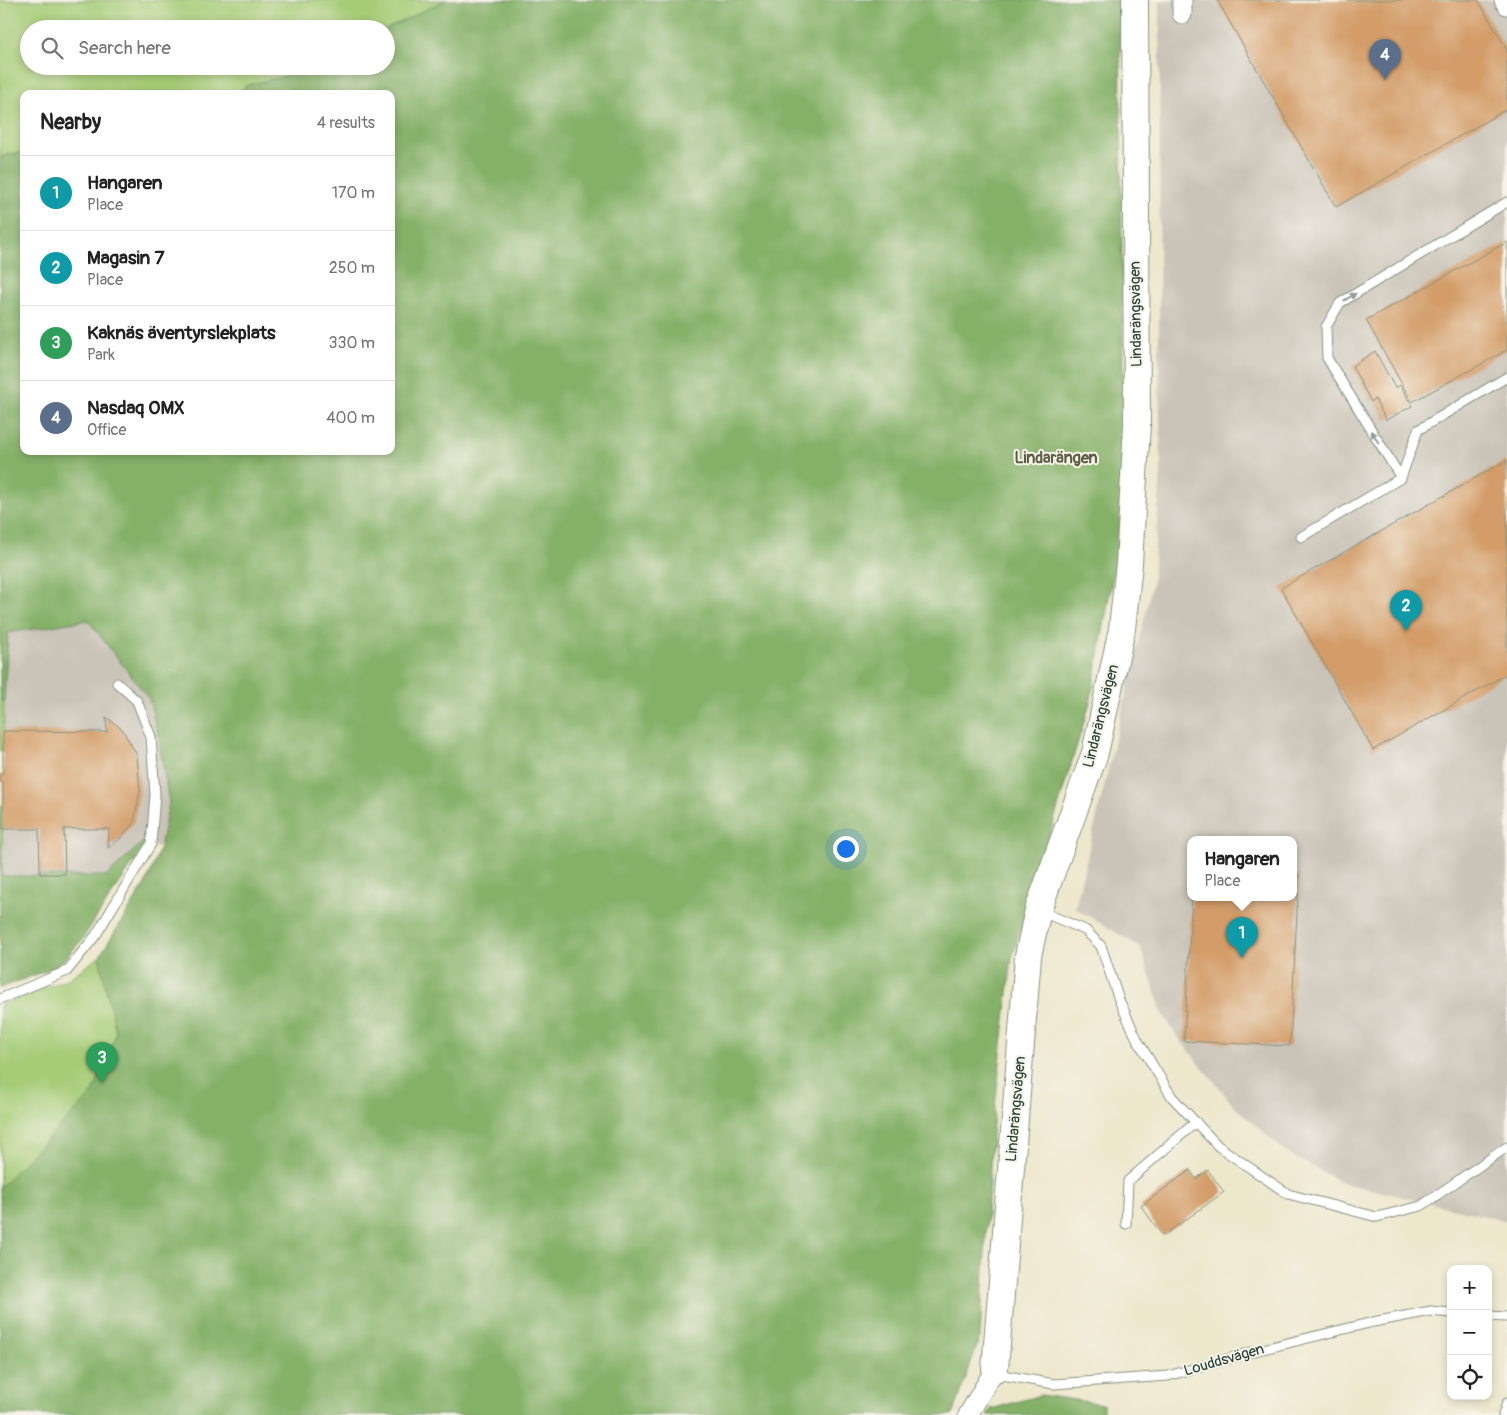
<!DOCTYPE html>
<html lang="en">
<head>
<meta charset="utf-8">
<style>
	:root { --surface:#fff; --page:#f6f6f6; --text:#222; --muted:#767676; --line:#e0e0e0; --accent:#b5179e }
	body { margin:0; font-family:Pangolin,sans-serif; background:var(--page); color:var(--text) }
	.controls { position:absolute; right:15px; bottom:15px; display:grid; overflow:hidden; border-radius:10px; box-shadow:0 2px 8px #0003 }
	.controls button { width:45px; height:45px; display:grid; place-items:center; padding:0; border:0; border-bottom:1px solid var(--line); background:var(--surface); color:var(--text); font:25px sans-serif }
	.you { position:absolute; left:845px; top:848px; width:18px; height:18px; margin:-12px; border:4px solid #fff; border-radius:50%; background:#1a73e8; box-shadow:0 0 0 8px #1a73e833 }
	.badge { display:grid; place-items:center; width:32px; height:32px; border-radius:50%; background:var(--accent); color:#fff; font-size:16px; font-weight:700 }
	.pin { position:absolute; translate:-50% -41px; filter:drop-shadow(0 1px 2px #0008) }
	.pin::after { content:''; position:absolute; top:26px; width:18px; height:15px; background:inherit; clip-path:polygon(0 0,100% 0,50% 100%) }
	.popup { position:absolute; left:1187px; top:836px; width:110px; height:65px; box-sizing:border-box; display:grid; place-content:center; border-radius:10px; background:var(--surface); filter:drop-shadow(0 1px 4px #0005); font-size:16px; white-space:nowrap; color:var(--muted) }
	.popup b { font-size:19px; color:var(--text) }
	.popup::after { content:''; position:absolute; left:50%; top:100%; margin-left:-10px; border:10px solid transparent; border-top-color:var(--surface) }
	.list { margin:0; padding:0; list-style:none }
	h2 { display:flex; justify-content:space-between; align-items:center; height:65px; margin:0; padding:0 20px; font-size:21px }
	h2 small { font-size:16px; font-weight:400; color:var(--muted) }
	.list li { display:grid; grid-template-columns:32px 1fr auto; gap:15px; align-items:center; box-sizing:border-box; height:75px; padding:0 20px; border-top:1px solid var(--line) }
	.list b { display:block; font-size:19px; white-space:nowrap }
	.list p { margin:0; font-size:16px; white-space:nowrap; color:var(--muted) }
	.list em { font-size:16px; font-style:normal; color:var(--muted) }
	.icon { flex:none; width:28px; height:28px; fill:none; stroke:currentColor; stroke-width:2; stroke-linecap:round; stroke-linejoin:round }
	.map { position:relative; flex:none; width:1507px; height:1415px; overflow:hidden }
	.search { position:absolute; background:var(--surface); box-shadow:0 2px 8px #0003; left:20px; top:20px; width:375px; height:55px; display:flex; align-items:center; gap:12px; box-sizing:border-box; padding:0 18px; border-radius:28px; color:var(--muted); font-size:19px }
	.panel { position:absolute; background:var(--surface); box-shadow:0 2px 8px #0003; left:20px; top:90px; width:375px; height:365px; border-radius:10px }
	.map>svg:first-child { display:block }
</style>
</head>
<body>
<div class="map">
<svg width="1507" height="1415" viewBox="0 0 1507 1415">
	<rect width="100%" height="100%" fill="#f7f3e8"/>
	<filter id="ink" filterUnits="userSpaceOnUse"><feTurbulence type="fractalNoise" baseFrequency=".02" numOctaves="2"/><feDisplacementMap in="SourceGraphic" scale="10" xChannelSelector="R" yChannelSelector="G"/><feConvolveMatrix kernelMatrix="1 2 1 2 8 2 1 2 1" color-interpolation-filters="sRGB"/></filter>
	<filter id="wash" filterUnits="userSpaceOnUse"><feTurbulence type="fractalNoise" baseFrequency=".0096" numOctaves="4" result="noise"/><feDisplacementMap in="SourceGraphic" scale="20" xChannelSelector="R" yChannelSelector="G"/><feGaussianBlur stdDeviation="1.12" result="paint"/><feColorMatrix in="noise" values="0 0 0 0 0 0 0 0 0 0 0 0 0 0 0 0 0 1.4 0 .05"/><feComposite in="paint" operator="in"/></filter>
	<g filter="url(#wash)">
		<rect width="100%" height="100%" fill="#ede7cc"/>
		<g fill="#c9c3b8" fill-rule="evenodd">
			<path d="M1160,0H1507V1221L1343,1183L1287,1153L1236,1108L1177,1036L1162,1012L1140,947L1075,908L1152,586L1161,472L1159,363ZM1191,839H1293V897H1191Z"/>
			<polygon points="88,620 149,699 158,734 169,803 160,848 144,841 107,876 2,876 3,731 8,633"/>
		</g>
		<g fill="#a6cc77" stroke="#628456">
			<polygon points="0,0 446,0 386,29 29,29 29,66 307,66 283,77 245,86 243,94 24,94 24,152 2,156 0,159"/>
			<polygon points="0,701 4,701 3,750 0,751"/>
			<polygon points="0,806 3,807 2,857 0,857"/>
			<polygon points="99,957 150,1070 0,1187 0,1005 68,979"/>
		</g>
		<g fill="#84b068" stroke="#52764e">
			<polygon points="446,0 1120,0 1124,513 1091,699 1012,958 992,1133 980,1337 953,1415 0,1415 0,1187 93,1093 116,1033 99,957 147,881 160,848 169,803 158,734 149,699 88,620 8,633 4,701 0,701 0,160 2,156 24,152 24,451 391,451 391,94 243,94 244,86 283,77 307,66 386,66 386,29"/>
			<polygon points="144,841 147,842 81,941 63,961 48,970 0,988 0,857 2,857 2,876 107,876"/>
			<polygon points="1041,1395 1103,1404 1103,1415 987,1415 991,1409"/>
		</g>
		<g id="blocks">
			<g fill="#d39c68">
				<polygon points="1217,0 1478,0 1507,50 1507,109 1336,207"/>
				<polygon points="1507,242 1507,350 1412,402 1366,320"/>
				<polygon points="1375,351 1395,388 1400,385 1412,406 1386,420 1375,399 1371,402 1352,366"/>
				<polygon points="1507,460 1507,674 1373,750 1281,588"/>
				<polygon points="106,717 122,729 137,755 140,791 134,822 121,838 108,848 109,829 64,829 65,874 40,874 39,829 3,829 3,782 0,782 0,774 3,774 3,731 107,732"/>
				<polygon points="1293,875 1299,875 1290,1046 1184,1041 1192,897 1293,897"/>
				<polygon points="1190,1170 1196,1179 1208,1170 1224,1192 1163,1236 1141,1206"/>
			</g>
		</g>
	</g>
	<g filter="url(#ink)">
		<use href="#blocks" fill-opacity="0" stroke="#869280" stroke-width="1"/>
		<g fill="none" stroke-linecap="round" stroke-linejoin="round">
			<g stroke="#869280" stroke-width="11">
				<g id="lane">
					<polyline points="1401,478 1327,358 1326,327 1340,303 1507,202"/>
					<polyline points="1301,537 1401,478 1418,430 1507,377"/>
					<polyline points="1040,911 1085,930 1101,946 1119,1000 1138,1041 1172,1097 1218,1146 1288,1194 1377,1217 1421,1206 1507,1147"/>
					<polyline points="0,999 67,971 96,935 151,844 155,795 151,737 137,701 117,683"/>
					<polyline points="1126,1224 1128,1181 1196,1122"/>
					<polyline points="1488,1316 1507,1317"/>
					<polyline points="997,1370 1008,1376 1054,1384 1168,1376 1255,1351 1373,1322 1431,1311 1451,1313"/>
					<polyline points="1503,1415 1507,1403"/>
				</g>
			</g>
			<g stroke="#869280" stroke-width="21">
				<g id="street">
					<polyline points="1504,0 1507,5"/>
					<polyline points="1182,14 1182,0"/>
					<polyline points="968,1415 995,1369"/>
				</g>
			</g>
			<g stroke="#869280" stroke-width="28">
				<polyline id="secondary" points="995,1369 1028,956 1038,910 1095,753 1122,629 1129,564 1137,425 1135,0"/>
			</g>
			<use href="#lane" stroke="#fff" stroke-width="9"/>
			<use href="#street" stroke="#fff" stroke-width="19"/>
			<use href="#secondary" stroke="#fff" stroke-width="26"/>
		</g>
		<defs><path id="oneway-solid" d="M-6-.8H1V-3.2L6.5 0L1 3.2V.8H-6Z" transform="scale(1.25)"/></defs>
		<g fill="#8f9e9a">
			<use href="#oneway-solid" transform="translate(1350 297) rotate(-31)"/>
			<use href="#oneway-solid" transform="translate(1375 437) rotate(-121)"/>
		</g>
	</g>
	<g text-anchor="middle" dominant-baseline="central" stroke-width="4" stroke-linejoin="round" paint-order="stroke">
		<g font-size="15" fill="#1f3d34" stroke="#f7f3e8">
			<text transform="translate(1136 314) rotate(-91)">Lindarängsvägen</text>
			<text transform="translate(1101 716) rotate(-76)">Lindarängsvägen</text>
			<text transform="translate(1016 1109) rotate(-85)">Lindarängsvägen</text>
			<text transform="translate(1224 1360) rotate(-16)">Louddsvägen</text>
		</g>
		<g font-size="16" font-weight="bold" fill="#5e5e46" stroke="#f7f3e8">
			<text x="1056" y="458">Lindarängen</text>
		</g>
	</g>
</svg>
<div class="controls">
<button>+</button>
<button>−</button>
<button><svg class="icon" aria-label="locate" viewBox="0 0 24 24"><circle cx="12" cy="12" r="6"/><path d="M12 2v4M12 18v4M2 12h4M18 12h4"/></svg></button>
</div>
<div class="you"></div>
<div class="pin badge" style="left:1242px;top:958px;background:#0f9aa8">1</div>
<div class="popup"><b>Hangaren</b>Place</div>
<div class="pin badge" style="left:1406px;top:631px;background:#0f9aa8">2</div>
<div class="pin badge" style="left:102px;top:1083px;background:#2e9e5b">3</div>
<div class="pin badge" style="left:1385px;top:80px;background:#5c6f8a">4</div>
<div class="search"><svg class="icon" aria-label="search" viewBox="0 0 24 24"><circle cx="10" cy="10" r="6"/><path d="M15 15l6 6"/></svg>Search here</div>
<section class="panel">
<h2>Nearby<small>4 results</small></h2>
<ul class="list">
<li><span class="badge" style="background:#0f9aa8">1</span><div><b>Hangaren</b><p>Place</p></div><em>170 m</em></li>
<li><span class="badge" style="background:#0f9aa8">2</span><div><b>Magasin 7</b><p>Place</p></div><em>250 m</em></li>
<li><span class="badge" style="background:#2e9e5b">3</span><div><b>Kaknäs äventyrslekplats</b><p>Park</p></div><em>330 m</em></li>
<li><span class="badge" style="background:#5c6f8a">4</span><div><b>Nasdaq OMX</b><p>Office</p></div><em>400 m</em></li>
</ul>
</section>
</div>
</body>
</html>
